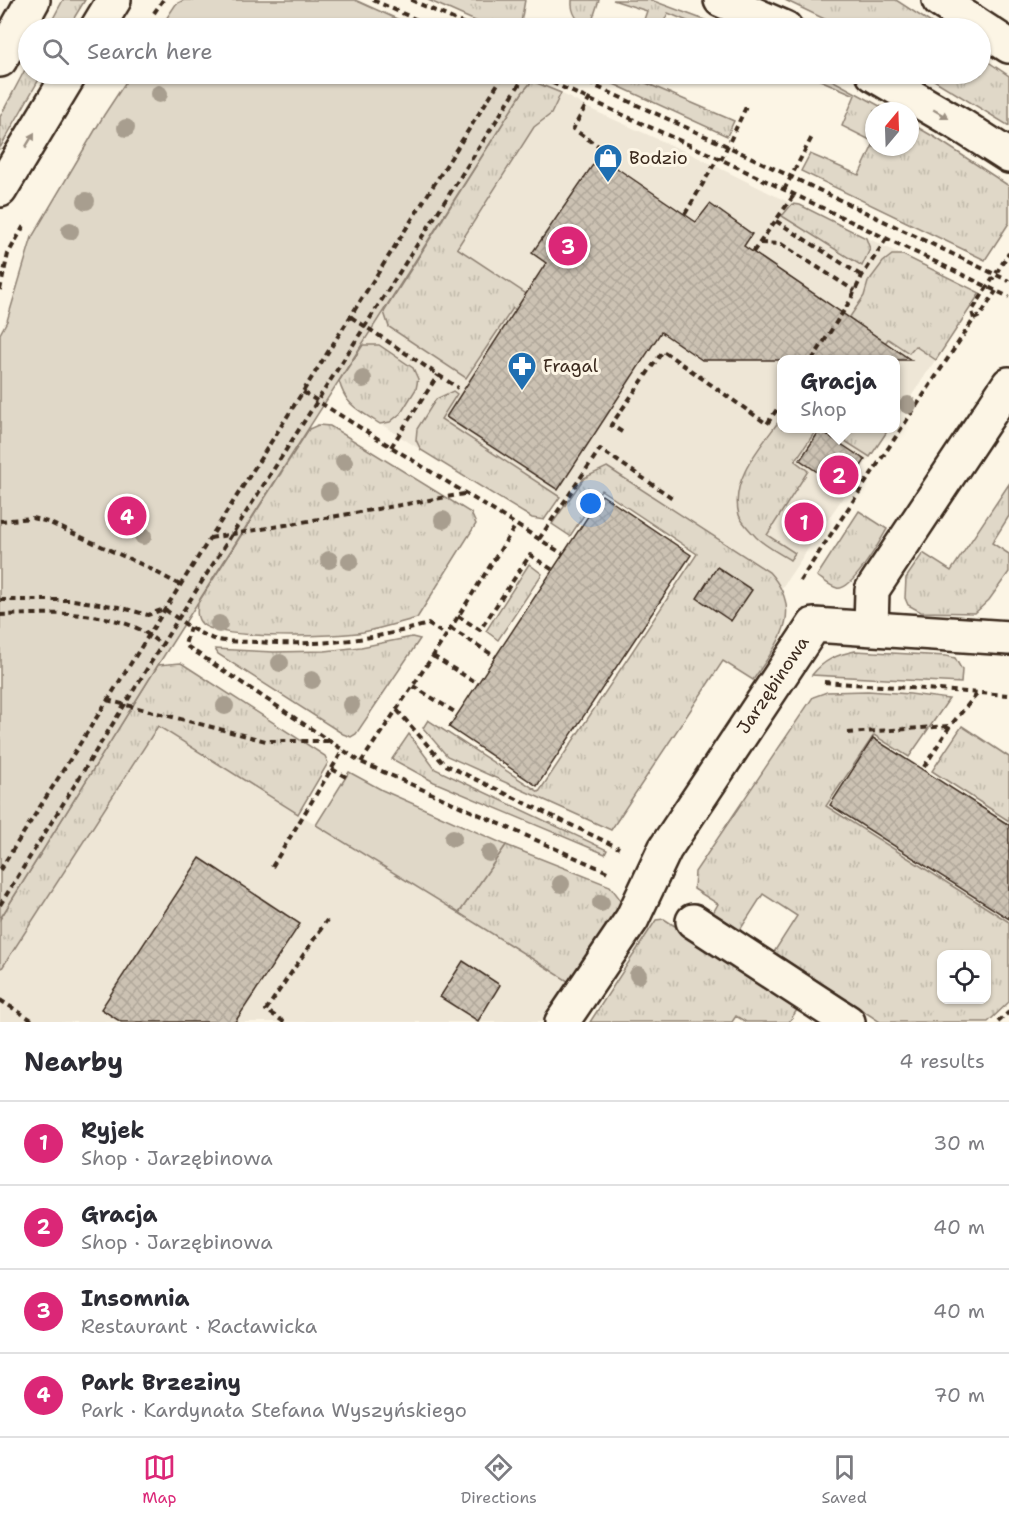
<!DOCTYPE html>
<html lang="en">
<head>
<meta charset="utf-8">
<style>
	:root { --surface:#fff; --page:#f2f2f3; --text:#2b2b33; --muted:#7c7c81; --line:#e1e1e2; --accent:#db2777 }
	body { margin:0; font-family:"Shantell Sans",sans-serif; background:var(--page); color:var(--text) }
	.controls { position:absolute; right:18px; bottom:18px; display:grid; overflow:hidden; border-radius:12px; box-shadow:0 2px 4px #0004 }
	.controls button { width:54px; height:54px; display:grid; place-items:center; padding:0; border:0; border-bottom:2px solid var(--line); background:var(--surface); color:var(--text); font:30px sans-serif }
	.compass { position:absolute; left:865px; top:102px; width:54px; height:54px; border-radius:50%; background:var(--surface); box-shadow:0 2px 4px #0004; rotate:19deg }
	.you { position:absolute; left:591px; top:504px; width:21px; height:21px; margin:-15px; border:4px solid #fff; border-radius:50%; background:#1a73e8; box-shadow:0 0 0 9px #1a73e833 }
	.badge { display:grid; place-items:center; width:39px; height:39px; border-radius:50%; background:var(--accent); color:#fff; font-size:20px; font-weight:700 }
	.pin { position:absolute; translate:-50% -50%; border:3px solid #fff; box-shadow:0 2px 6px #0006 }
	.popup { position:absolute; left:777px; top:355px; width:123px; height:78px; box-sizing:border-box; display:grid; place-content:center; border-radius:12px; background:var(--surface); filter:drop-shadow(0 2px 4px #0005); font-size:20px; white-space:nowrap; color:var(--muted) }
	.popup b { font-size:22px; color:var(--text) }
	.popup::after { content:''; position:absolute; left:50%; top:100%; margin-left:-12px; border:12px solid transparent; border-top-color:var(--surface) }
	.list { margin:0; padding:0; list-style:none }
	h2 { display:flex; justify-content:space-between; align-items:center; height:78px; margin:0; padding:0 24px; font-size:26px }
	h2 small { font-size:20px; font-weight:400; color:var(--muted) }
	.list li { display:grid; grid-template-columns:39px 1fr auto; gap:18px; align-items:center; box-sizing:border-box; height:84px; padding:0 24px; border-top:2px solid var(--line) }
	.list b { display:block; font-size:22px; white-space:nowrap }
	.list p { margin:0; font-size:20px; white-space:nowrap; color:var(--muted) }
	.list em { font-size:20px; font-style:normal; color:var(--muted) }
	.icon { flex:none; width:33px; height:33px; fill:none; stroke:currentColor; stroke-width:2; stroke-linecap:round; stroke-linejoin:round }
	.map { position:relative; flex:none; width:1009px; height:1022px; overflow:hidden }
	.search { position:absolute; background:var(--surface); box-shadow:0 2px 4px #0004; left:18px; right:18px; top:18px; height:66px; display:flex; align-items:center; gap:15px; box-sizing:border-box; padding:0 21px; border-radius:33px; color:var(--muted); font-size:22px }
	.sheet { height:414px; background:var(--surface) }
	nav { display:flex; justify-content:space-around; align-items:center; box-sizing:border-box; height:84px; border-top:2px solid var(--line); background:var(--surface); font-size:16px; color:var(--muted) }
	nav a { display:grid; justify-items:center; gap:3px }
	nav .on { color:var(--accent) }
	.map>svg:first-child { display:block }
</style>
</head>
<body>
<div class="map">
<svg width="1009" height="1022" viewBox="0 0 1009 1022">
	<defs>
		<pattern id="grass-tufts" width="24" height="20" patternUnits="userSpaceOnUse" patternTransform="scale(1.5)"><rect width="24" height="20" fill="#e0d8c8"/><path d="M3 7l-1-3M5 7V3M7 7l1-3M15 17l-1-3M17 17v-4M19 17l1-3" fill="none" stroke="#c1baab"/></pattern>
		<pattern id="building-cross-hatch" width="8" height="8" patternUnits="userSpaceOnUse" patternTransform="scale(1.5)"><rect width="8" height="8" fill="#ccc2b3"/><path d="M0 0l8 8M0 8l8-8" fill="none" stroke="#b0a79a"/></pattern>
	</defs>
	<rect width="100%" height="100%" fill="#fcf5e5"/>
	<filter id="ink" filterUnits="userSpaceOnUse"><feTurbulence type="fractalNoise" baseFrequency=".0167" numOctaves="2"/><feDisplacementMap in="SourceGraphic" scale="12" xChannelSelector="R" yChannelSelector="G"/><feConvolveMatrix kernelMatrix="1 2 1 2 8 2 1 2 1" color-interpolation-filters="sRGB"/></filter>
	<g filter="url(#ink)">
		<g fill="#eee6d6">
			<polygon points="532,81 561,93 588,108 691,154 792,204 800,205 980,293 896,419 896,360 782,360 782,428 889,429 781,589 775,579 584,478 567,503 560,497 544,520 532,518 421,450 350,404 343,395 339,381 522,93"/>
			<polygon points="158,726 571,983 544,1022 0,1022 0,971"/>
		</g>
		<g fill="url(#grass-tufts)" stroke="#8e8173" stroke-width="1.5" fill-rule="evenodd">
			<polygon points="63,0 85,0 68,28 48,28"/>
			<polygon points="428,0 525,0 520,28 491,28"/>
			<path d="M572,0H599L590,27C577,22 571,14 572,0Z"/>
			<polygon points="613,0 651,0 726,28 704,28 668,13 661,28 641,28 647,11"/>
			<polygon points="785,0 896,0 939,28 843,28"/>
			<polygon points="981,57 1009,76 1009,126 924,74 980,74"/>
			<polygon points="28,64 28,74 42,74 0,148 0,117"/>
			<polygon points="806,74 821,74 889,111 874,111 874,142 842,126 855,95"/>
			<polygon points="613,77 632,77 734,121 727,136 605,80"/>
			<polygon points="532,81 561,93 551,114 534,127 457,248 599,342 588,357 513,308 466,378 389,327 384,312 522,93"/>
			<polygon points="910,123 936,138 1009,186 1009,223 985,260 801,171 810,154 859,175 874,143 874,147 910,147"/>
			<polygon points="792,204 800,205 866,238 870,249 862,266 782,216"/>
			<polygon points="892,255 903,255 980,293 936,360 915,346 909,353 888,339 874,359 821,360 864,296 868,282 883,262"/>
			<path d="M363,345H379L413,368L418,379L416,389L401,413L390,422L380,424C359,410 346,407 339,381Z"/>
			<polygon points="453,391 457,394 441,419 560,497 544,520 532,518 421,450 416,440 417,429 436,399"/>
			<path d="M782,417V428L817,429L795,461L808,471L767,535L795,553L790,560C779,553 765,546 756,537C751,531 741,522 739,515C729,479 763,444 782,417Z"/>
			<path d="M318,425L330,426L471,513L476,524L417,618C399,623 381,628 363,632C337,637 220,640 202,624C196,618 197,611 198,603L309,429Z"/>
			<polygon points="886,428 888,430 870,457 826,429"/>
			<path d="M607,467L769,572C806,613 777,644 753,680L723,661L611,830L447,756L423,728L428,720L539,792L697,554L601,490L570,536L552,524L584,478Z"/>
			<polygon points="1009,484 1009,516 992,543 1009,554 1009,572 989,600 975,613 921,612 908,605 905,598 906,578 923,553 951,571"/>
			<path d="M859,511L887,529C880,541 852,592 837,588C831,587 823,580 817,576Z"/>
			<polygon points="529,564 542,574 498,640 486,631"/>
			<polygon points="412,637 420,639 356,734 351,737 343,734 218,654 215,649 274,652 325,651 361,647"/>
			<path d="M855,651L946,656L955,658L962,670L961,683L812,675C824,660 836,655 855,651Z"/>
			<polygon points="181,663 325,756 328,763 298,814 158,726 2,968 0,967 0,919 158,665"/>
			<path d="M868,691L910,694L949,699L909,757L874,735L826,806L1009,922V1002L988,1022H880L774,952L797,916L763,894L740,930L713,913L718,904L694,889L695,872L813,697L827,692ZM942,954H986V1000H942Z"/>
			<polygon points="962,726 1009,757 1009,821 932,771"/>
			<polygon points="409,734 435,769 607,850 605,854 434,782 392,759"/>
			<polygon points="506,845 610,886 620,899 621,906 571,983 459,913"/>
			<polygon points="664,919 794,1003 797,1010 789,1022 746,1022 736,1016 732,1022 590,1022 656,920"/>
		</g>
		<g fill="#e0d8c8" stroke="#8e8173" stroke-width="1.5">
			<polygon points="184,0 355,0 417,28 160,28 176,4"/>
			<polygon points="131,74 515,74 532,81 522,93 158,665 0,919 0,334 7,321 32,237 104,115"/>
			<polygon points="349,772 382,790 506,845 459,913 316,825"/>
		</g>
		<g fill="url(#building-cross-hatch)" stroke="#3b2a1e" stroke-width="1.5">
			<polygon points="599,156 696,222 710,204 752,234 744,246 911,360 702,360 661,332 558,490 446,417 546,263 532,253"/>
			<polygon points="820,430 865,460 845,491 800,460"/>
			<polygon points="602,495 691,555 537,786 449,727"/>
			<polygon points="717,567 752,590 731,621 697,598"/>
			<polygon points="873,738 1009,825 1009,919 830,805"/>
			<polygon points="200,858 300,924 235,1022 121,1022 101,1009"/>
			<polygon points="463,961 500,985 478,1021 440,997"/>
		</g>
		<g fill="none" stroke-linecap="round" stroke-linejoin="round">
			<g stroke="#3b2a1e" stroke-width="38">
				<g id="minor">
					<polyline points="721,0 785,28"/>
					<polyline points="939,0 1009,46"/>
					<polyline points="97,28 114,0"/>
					<polyline points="0,60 33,0"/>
					<polyline points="873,74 962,126 1009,156"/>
					<polyline points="0,190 70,74"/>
					<polyline points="871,628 872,590 1009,384"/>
					<polyline points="693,921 848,1022"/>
					<polyline points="562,1022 632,919 665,849 814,625 1009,638"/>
				</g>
			</g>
			<g stroke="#3b2a1e" stroke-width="4" stroke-dasharray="6 4.5" stroke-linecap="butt">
				<polyline points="373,0 435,28"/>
				<polyline points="411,0 473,28"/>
				<polyline points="154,13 163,0"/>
				<polyline points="533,74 718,158 1009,297"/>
				<polyline points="569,74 727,146 1009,281"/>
				<polyline points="590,98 573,129 603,149"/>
				<polyline points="721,160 746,107"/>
				<polyline points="784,190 813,135"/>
				<polyline points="685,214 718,158"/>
				<polyline points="776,221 862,276"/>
				<polyline points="760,243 781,244 855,291"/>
				<polyline points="753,252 794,195"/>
				<polyline points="0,290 8,254 26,222"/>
				<polyline points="351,317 458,388"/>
				<polyline points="974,319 980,316 996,291"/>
				<polyline points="812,360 850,301 862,276 887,238"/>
				<polyline points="303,392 563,554"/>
				<polyline points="622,432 611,425 663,351 767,424 782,402"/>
				<polyline points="391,447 438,375"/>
				<polyline points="0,521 32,518 48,522 145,566 180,585"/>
				<polyline points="210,538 464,494"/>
				<polyline points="539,539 600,449 674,499"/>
				<polyline points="800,581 974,319 972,311 1009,253"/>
				<path d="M0,600H73L119,607L148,615L164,609C179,619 194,632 211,638C224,643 242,641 256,642C319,646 368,641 428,624L446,635"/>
				<path d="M0,615C45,614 97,609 139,629C147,633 154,639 162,645"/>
				<polyline points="458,616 480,630 530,555 553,570"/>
				<polyline points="190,627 185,645 361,762 610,873"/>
				<polyline points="450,628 496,657"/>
				<polyline points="433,656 478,684"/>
				<polyline points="824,682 1009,695"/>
				<polyline points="413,686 458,714"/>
				<polyline points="107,700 266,741 329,741"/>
				<polyline points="397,710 444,764 619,848"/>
				<polyline points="848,733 950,726"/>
				<polyline points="361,762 433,656 516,525"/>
				<polyline points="924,767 950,726 978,693"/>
				<polyline points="332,769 346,777"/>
				<polyline points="272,867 343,750"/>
				<polyline points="0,870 504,74"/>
				<polyline points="0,905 178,619 526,74"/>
				<polyline points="0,1000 35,1022"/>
				<polyline points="284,1022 266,1010 327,920"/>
				<polyline points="998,1022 1009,1012"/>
			</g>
			<use href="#minor" stroke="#fcf5e5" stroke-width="33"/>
		</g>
		<g fill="#a89e8f">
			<circle cx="159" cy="94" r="9"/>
			<circle cx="126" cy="128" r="9"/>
			<circle cx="86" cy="201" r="9"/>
			<circle cx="70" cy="231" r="9"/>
			<circle cx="363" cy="379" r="9"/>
			<circle cx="908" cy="405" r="9"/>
			<circle cx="344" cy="462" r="9"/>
			<circle cx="329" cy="492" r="9"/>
			<circle cx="443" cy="520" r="9"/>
			<circle cx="143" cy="536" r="9"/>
			<circle cx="329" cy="560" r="9"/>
			<circle cx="350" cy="561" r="9"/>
			<circle cx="219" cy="624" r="9"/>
			<circle cx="280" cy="663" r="9"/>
			<circle cx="312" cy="680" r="9"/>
			<circle cx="351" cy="705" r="9"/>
			<circle cx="225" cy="706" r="9"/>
			<circle cx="453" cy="838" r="9"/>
			<circle cx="489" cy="853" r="9"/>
			<circle cx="561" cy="884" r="9"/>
			<circle cx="601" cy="903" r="9"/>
			<circle cx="638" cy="975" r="9"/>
		</g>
		<defs><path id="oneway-solid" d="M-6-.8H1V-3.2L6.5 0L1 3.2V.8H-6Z" transform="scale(1.5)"/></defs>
		<g fill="#9c9082">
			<use href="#oneway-solid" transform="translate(941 114) rotate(30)"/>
			<use href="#oneway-solid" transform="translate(30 140) rotate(-59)"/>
		</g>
	</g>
	<defs>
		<g id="shop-pin" transform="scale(1.5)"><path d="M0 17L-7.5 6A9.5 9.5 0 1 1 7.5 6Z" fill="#1f6fb2" stroke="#fcf5e5"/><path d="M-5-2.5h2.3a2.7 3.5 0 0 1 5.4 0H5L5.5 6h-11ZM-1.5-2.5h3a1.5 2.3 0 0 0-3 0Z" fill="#fff"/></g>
		<g id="pharmacy-pin" transform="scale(1.5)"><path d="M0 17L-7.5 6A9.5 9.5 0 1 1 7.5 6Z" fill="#1f6fb2" stroke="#fcf5e5"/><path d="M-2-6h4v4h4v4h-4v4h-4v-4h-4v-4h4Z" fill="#fff"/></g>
	</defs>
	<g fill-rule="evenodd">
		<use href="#shop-pin" x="608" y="158"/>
		<use href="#pharmacy-pin" x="522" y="366"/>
	</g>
	<g text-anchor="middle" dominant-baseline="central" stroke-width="6" stroke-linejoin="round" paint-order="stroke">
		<g font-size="18" fill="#3b2a1e" stroke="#fcf5e5" text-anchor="start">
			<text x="629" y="158">Bodzio</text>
			<text x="543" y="366">Fragal</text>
		</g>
		<g font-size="18" fill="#3b2a1e" stroke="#fcf5e5">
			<text transform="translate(773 685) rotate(-56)">Jarzębinowa</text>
		</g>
	</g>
</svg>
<div class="controls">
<button><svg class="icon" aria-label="locate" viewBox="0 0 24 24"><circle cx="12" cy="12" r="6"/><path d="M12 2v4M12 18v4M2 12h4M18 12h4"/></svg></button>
</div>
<svg class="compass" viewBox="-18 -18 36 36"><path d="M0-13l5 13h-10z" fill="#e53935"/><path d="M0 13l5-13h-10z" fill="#7c7c81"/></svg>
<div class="you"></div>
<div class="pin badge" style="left:804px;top:522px">1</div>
<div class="pin badge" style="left:839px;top:475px">2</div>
<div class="popup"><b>Gracja</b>Shop</div>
<div class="pin badge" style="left:568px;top:246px">3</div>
<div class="pin badge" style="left:127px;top:516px">4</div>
<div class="search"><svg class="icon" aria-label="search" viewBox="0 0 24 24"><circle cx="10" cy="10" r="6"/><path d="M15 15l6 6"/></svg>Search here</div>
</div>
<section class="sheet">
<h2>Nearby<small>4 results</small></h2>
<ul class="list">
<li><span class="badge">1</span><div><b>Ryjek</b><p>Shop · Jarzębinowa</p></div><em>30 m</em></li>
<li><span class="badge">2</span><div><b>Gracja</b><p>Shop · Jarzębinowa</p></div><em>40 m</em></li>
<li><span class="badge">3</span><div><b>Insomnia</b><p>Restaurant · Racławicka</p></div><em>40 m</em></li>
<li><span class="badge">4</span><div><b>Park Brzeziny</b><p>Park · Kardynała Stefana Wyszyńskiego</p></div><em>70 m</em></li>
</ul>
</section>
<nav>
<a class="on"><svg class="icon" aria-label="map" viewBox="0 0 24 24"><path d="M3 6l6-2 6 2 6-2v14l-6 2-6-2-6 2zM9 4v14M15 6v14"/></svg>Map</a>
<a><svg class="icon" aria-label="directions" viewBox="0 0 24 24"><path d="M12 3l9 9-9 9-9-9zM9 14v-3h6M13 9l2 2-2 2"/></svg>Directions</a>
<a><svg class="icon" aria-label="saved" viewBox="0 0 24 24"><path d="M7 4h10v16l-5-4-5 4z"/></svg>Saved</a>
</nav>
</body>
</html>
